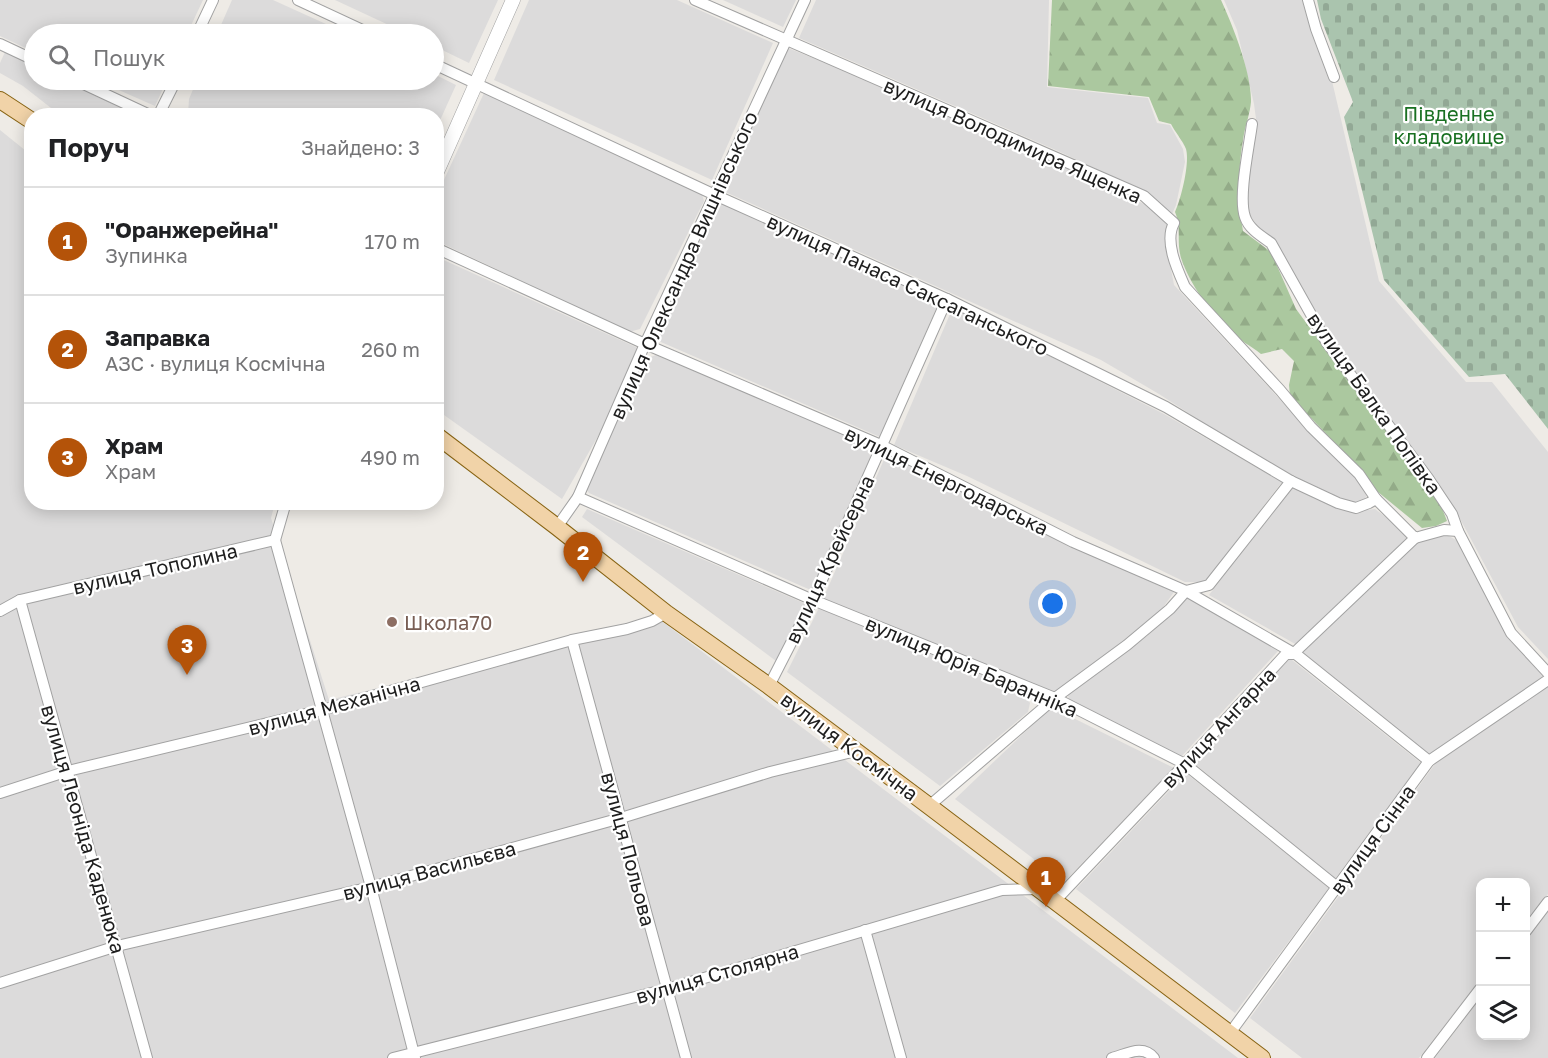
<!DOCTYPE html>
<html lang="uk">
<head>
<meta charset="utf-8">
<style>
	:root { --surface:#fff; --page:#f2f2f2; --text:#202124; --muted:#757577; --line:#e0e0e0; --accent:#b45309 }
	body { margin:0; font-family:"Golos Text",sans-serif; background:var(--page); color:var(--text) }
	.controls { position:absolute; right:18px; bottom:18px; display:grid; overflow:hidden; border-radius:12px; box-shadow:0 3px 15px #0003 }
	.controls button { width:54px; height:54px; display:grid; place-items:center; padding:0; border:0; border-bottom:2px solid var(--line); background:var(--surface); color:var(--text); font:30px sans-serif }
	.you { position:absolute; left:1053px; top:604px; width:21px; height:21px; margin:-15px; border:4px solid #fff; border-radius:50%; background:#1a73e8; box-shadow:0 0 0 9px #1a73e833 }
	.badge { display:grid; place-items:center; width:39px; height:39px; border-radius:50%; background:var(--accent); color:#fff; font-size:20px; font-weight:700 }
	.pin { position:absolute; translate:-50% -50px; filter:drop-shadow(0 2px 3px #0008) }
	.pin::after { content:''; position:absolute; top:32px; width:21px; height:18px; background:inherit; clip-path:polygon(0 0,100% 0,50% 100%) }
	.list { margin:0; padding:0; list-style:none }
	h2 { display:flex; justify-content:space-between; align-items:center; height:78px; margin:0; padding:0 24px; font-size:26px }
	h2 small { font-size:20px; font-weight:400; color:var(--muted) }
	.list li { display:grid; grid-template-columns:39px 1fr auto; gap:18px; align-items:center; box-sizing:border-box; height:108px; padding:0 24px; border-top:2px solid var(--line) }
	.list b { display:block; font-size:22px; white-space:nowrap }
	.list p { margin:0; font-size:20px; white-space:nowrap; color:var(--muted) }
	.list em { font-size:20px; font-style:normal; color:var(--muted) }
	.icon { flex:none; width:33px; height:33px; fill:none; stroke:currentColor; stroke-width:2; stroke-linecap:round; stroke-linejoin:round }
	.map { position:relative; flex:none; width:1548px; height:1058px; overflow:hidden }
	.search { position:absolute; background:var(--surface); box-shadow:0 3px 15px #0003; left:24px; top:24px; width:420px; height:66px; display:flex; align-items:center; gap:15px; box-sizing:border-box; padding:0 21px; border-radius:33px; color:var(--muted); font-size:22px }
	.panel { position:absolute; background:var(--surface); box-shadow:0 3px 15px #0003; left:24px; top:108px; width:420px; height:402px; border-radius:24px }
	.map>svg:first-child { display:block }
</style>
</head>
<body>
<div class="map">
<svg width="1548" height="1058" viewBox="0 0 1548 1058">
	<defs>
		<pattern id="forest-firs" width="22" height="20" patternUnits="userSpaceOnUse" patternTransform="scale(1.5)"><rect width="22" height="20" fill="#abc89f"/><path d="M5 1l3.5 6h-7zM16 11l3.5 6h-7z" fill="#93ab88"/></pattern>
		<pattern id="cemetery-stones" width="16" height="16" patternUnits="userSpaceOnUse" patternTransform="scale(1.5)"><rect width="16" height="16" fill="#aac4ae"/><path d="M2 7V4a2 2 0 0 1 4 0v3zM10 15v-3a2 2 0 0 1 4 0v3z" fill="#92a895"/></pattern>
	</defs>
	<rect width="100%" height="100%" fill="#eeebe6"/>
	<g fill="#dcdbdb">
		<polygon points="0,0 203,0 187,34 34,34 34,52 0,36"/>
		<polygon points="232,0 273,0 348,34 217,34"/>
		<polygon points="335,0 498,0 469,63 434,46 434,34 408,34"/>
		<polygon points="529,0 677,0 773,43 712,180 494,80"/>
		<polygon points="723,0 796,0 783,27"/>
		<polygon points="816,0 1049,0 1047,87 1148,98 1157,123 1170,125 1183,149 1185,162 1176,205 1172,214 1145,192 1058,151 799,38"/>
		<polygon points="1224,0 1302,0 1311,31 1332,81 1379,281 1466,382 1492,382 1548,452 1548,659 1518,627 1457,513 1330,341 1250,215 1246,195 1257,126 1254,104 1237,30"/>
		<polygon points="788,48 838,68 1064,165 1148,206 1168,220 1165,238 1174,285 1299,420 1356,475 1367,495 1364,502 1354,505 1331,497 1221,434 1159,394 1101,360 723,191"/>
		<polygon points="5,52 34,66 34,80 62,80 136,115 60,115 23,86 0,73 0,63"/>
		<polygon points="434,74 456,85 437,127 436,116 188,115 189,99 197,80 434,80"/>
		<polygon points="96,80 167,80 155,106"/>
		<polygon points="484,93 702,194 704,201 640,329 629,332 437,241 437,195"/>
		<polygon points="0,130 31,155 32,502 275,503 271,518 329,700 659,619 1238,1058 0,1058"/>
		<polygon points="719,201 939,302 880,437 654,339"/>
		<polygon points="437,257 638,348 601,431 562,499 437,410"/>
		<polygon points="953,307 1164,414 1282,482 1205,582 1185,582 967,476 894,445"/>
		<polygon points="656,355 859,440 865,445 871,458 813,591 589,493 586,489 643,360"/>
		<polygon points="886,455 906,461 1029,526 1174,592 1159,613 1056,693 823,599"/>
		<polygon points="1292,486 1358,511 1375,509 1406,532 1407,538 1297,645 1209,595"/>
		<polygon points="587,509 806,604 776,661 582,517"/>
		<polygon points="1447,535 1456,540 1545,675 1433,754 1427,755 1302,653 1309,644 1407,549 1426,539"/>
		<polygon points="1188,597 1234,622 1278,651 1181,757 1069,700 1068,695 1147,636"/>
		<polygon points="819,608 1022,691 1030,703 1028,712 940,786 787,672"/>
		<polygon points="1287,656 1421,763 1335,879 1195,764"/>
		<polygon points="1548,686 1548,894 1526,923 1526,882 1480,882 1480,980 1419,1058 1302,1058 1250,1018 1435,764"/>
		<polygon points="1051,707 1174,768 1064,882 955,799"/>
		<polygon points="1186,773 1329,888 1235,1013 1076,889"/>
		<polygon points="1548,910 1548,1058 1435,1058 1480,998 1480,1036 1526,1036 1526,940"/>
	</g>
	<path fill="url(#forest-firs)" d="M1052,0H1221C1233,26 1252,74 1251,102C1250,113 1246,124 1244,134C1238,166 1237,199 1243,231L1271,252L1296,309L1440,503L1447,521L1436,526L1422,528L1378,492L1357,466L1290,396L1289,385L1294,361L1282,349L1261,354C1251,346 1239,340 1230,331C1210,311 1190,285 1181,258C1176,240 1182,229 1175,212C1181,199 1190,163 1186,149C1183,141 1175,132 1171,124L1159,121L1149,97L1048,86Z"/>
	<polygon fill="url(#cemetery-stones)" points="1317,0 1548,0 1548,429 1505,374 1469,377 1384,280 1344,117 1353,102 1321,19"/>
	<g fill="none" stroke-linecap="round" stroke-linejoin="round">
		<g stroke="#a2a2a2" stroke-width="12">
			<g id="minor">
				<polyline points="298,0 371,34"/>
				<path d="M695,0L1144,196L1174,223C1164,241 1177,269 1185,287L1280,390L1311,427L1359,474L1376,499L1415,538L1444,530L1458,531"/>
				<polyline points="1308,0 1316,29 1334,77"/>
				<polyline points="197,34 213,0"/>
				<polyline points="0,44 34,60"/>
				<polyline points="434,64 715,195 947,299 1166,407 1291,481 1338,503 1356,508 1369,503 1376,499"/>
				<polyline points="75,80 152,116"/>
				<polyline points="158,116 176,80"/>
				<path d="M1252,124C1249,147 1238,197 1245,217C1249,229 1261,236 1271,243L1327,343L1428,478L1452,514L1458,531L1511,633L1548,673"/>
				<polyline points="436,248 645,344 881,445 1073,542 1186,591 1297,655 1429,761"/>
				<polyline points="578,497 813,600 1055,698 1185,764 1337,887"/>
				<polyline points="557,527 578,497 645,344 805,0"/>
				<polyline points="275,540 371,887 415,1058"/>
				<polyline points="20,600 147,1058"/>
				<polyline points="0,611 20,600 275,540 286,502"/>
				<polyline points="572,640 686,1058"/>
				<polyline points="769,686 813,600 947,299"/>
				<polyline points="0,793 68,771 322,710 572,640 627,629 652,621 666,613"/>
				<polyline points="929,806 1055,698 1127,645 1170,609 1186,591 1209,585 1291,481"/>
				<polyline points="1054,902 1185,764 1286,654 1293,654 1415,538"/>
				<polyline points="865,930 901,1058"/>
				<polyline points="1526,931 1548,902"/>
				<polyline points="0,983 117,946 371,887 621,818 770,772 856,751"/>
				<polyline points="1230,1033 1429,761 1548,680"/>
				<polyline points="393,1058 667,989 1002,890 1039,889"/>
				<path d="M1112,1058C1127,1054 1143,1044 1154,1058"/>
				<polyline points="1427,1058 1480,989"/>
			</g>
		</g>
		<g stroke="#a2a2a2" stroke-width="15">
			<polyline id="tertiary" points="436,174 513,0"/>
		</g>
		<g stroke="#876312" stroke-width="18">
			<g id="primary">
				<polyline points="0,100 32,121"/>
				<polyline points="436,435 557,527 666,613 769,686 929,806 1262,1058"/>
			</g>
		</g>
		<use href="#minor" stroke="#fff" stroke-width="10"/>
		<use href="#tertiary" stroke="#fff" stroke-width="14"/>
		<use href="#primary" stroke="#f1d3a8" stroke-width="16"/>
	</g>
	<circle fill="#8d6e63" stroke="#fff" stroke-width="2" cx="392" cy="622" r="6"/>
	<g text-anchor="middle" dominant-baseline="central" stroke-width="4.5" stroke-linejoin="round" paint-order="stroke">
		<g font-size="20" fill="#197022" stroke="#fff">
			<text x="1449" y="113">Південне<tspan x="1449" dy="23">кладовище</tspan></text>
		</g>
		<g font-size="20" fill="#1e1e1e" stroke="#fff">
			<text transform="translate(1013 140) rotate(24)">вулиця Володимира Ященка</text>
			<text transform="translate(683 265) rotate(-66)">вулиця Олександра Вишнівського</text>
			<text transform="translate(908 284) rotate(25)">вулиця Панаса Саксаганського</text>
			<text transform="translate(1375 403) rotate(55)">вулиця Балка Попівка</text>
			<text transform="translate(947 480) rotate(26)">вулиця Енергодарська</text>
			<text transform="translate(829 559) rotate(-65)">вулиця Крейсерна</text>
			<text transform="translate(155 568) rotate(-13)">вулиця Тополина</text>
			<text transform="translate(972 666) rotate(23)">вулиця Юрія Баранніка</text>
			<text transform="translate(334 705) rotate(-15)">вулиця Механічна</text>
			<text transform="translate(1218 727) rotate(-47)">вулиця Ангарна</text>
			<text transform="translate(850 746) rotate(37)">вулиця Космічна</text>
			<text transform="translate(84 829) rotate(74)">вулиця Леоніда Каденюка</text>
			<text transform="translate(1372 839) rotate(-54)">вулиця Сінна</text>
			<text transform="translate(629 849) rotate(75)">вулиця Польова</text>
			<text transform="translate(429 870) rotate(-15)">вулиця Васильєва</text>
			<text transform="translate(717 973) rotate(-16)">вулиця Столярна</text>
		</g>
		<g font-size="20" fill="#785e54" stroke="#fff" text-anchor="start">
			<text x="404" y="622">Школа70</text>
		</g>
	</g>
</svg>
<div class="controls">
<button>+</button>
<button>−</button>
<button><svg class="icon" aria-label="layers" viewBox="0 0 24 24"><path d="M12 4l9 5-9 5-9-5zM3 14l9 5 9-5"/></svg></button>
</div>
<div class="you"></div>
<div class="pin badge" style="left:1046px;top:907px">1</div>
<div class="pin badge" style="left:583px;top:582px">2</div>
<div class="pin badge" style="left:187px;top:675px">3</div>
<div class="search"><svg class="icon" aria-label="search" viewBox="0 0 24 24"><circle cx="10" cy="10" r="6"/><path d="M15 15l6 6"/></svg>Пошук</div>
<section class="panel">
<h2>Поруч<small>Знайдено: 3</small></h2>
<ul class="list">
<li><span class="badge">1</span><div><b>&quot;Оранжерейна&quot;</b><p>Зупинка</p></div><em>170 m</em></li>
<li><span class="badge">2</span><div><b>Заправка</b><p>АЗС · вулиця Космічна</p></div><em>260 m</em></li>
<li><span class="badge">3</span><div><b>Храм</b><p>Храм</p></div><em>490 m</em></li>
</ul>
</section>
</div>
</body>
</html>
